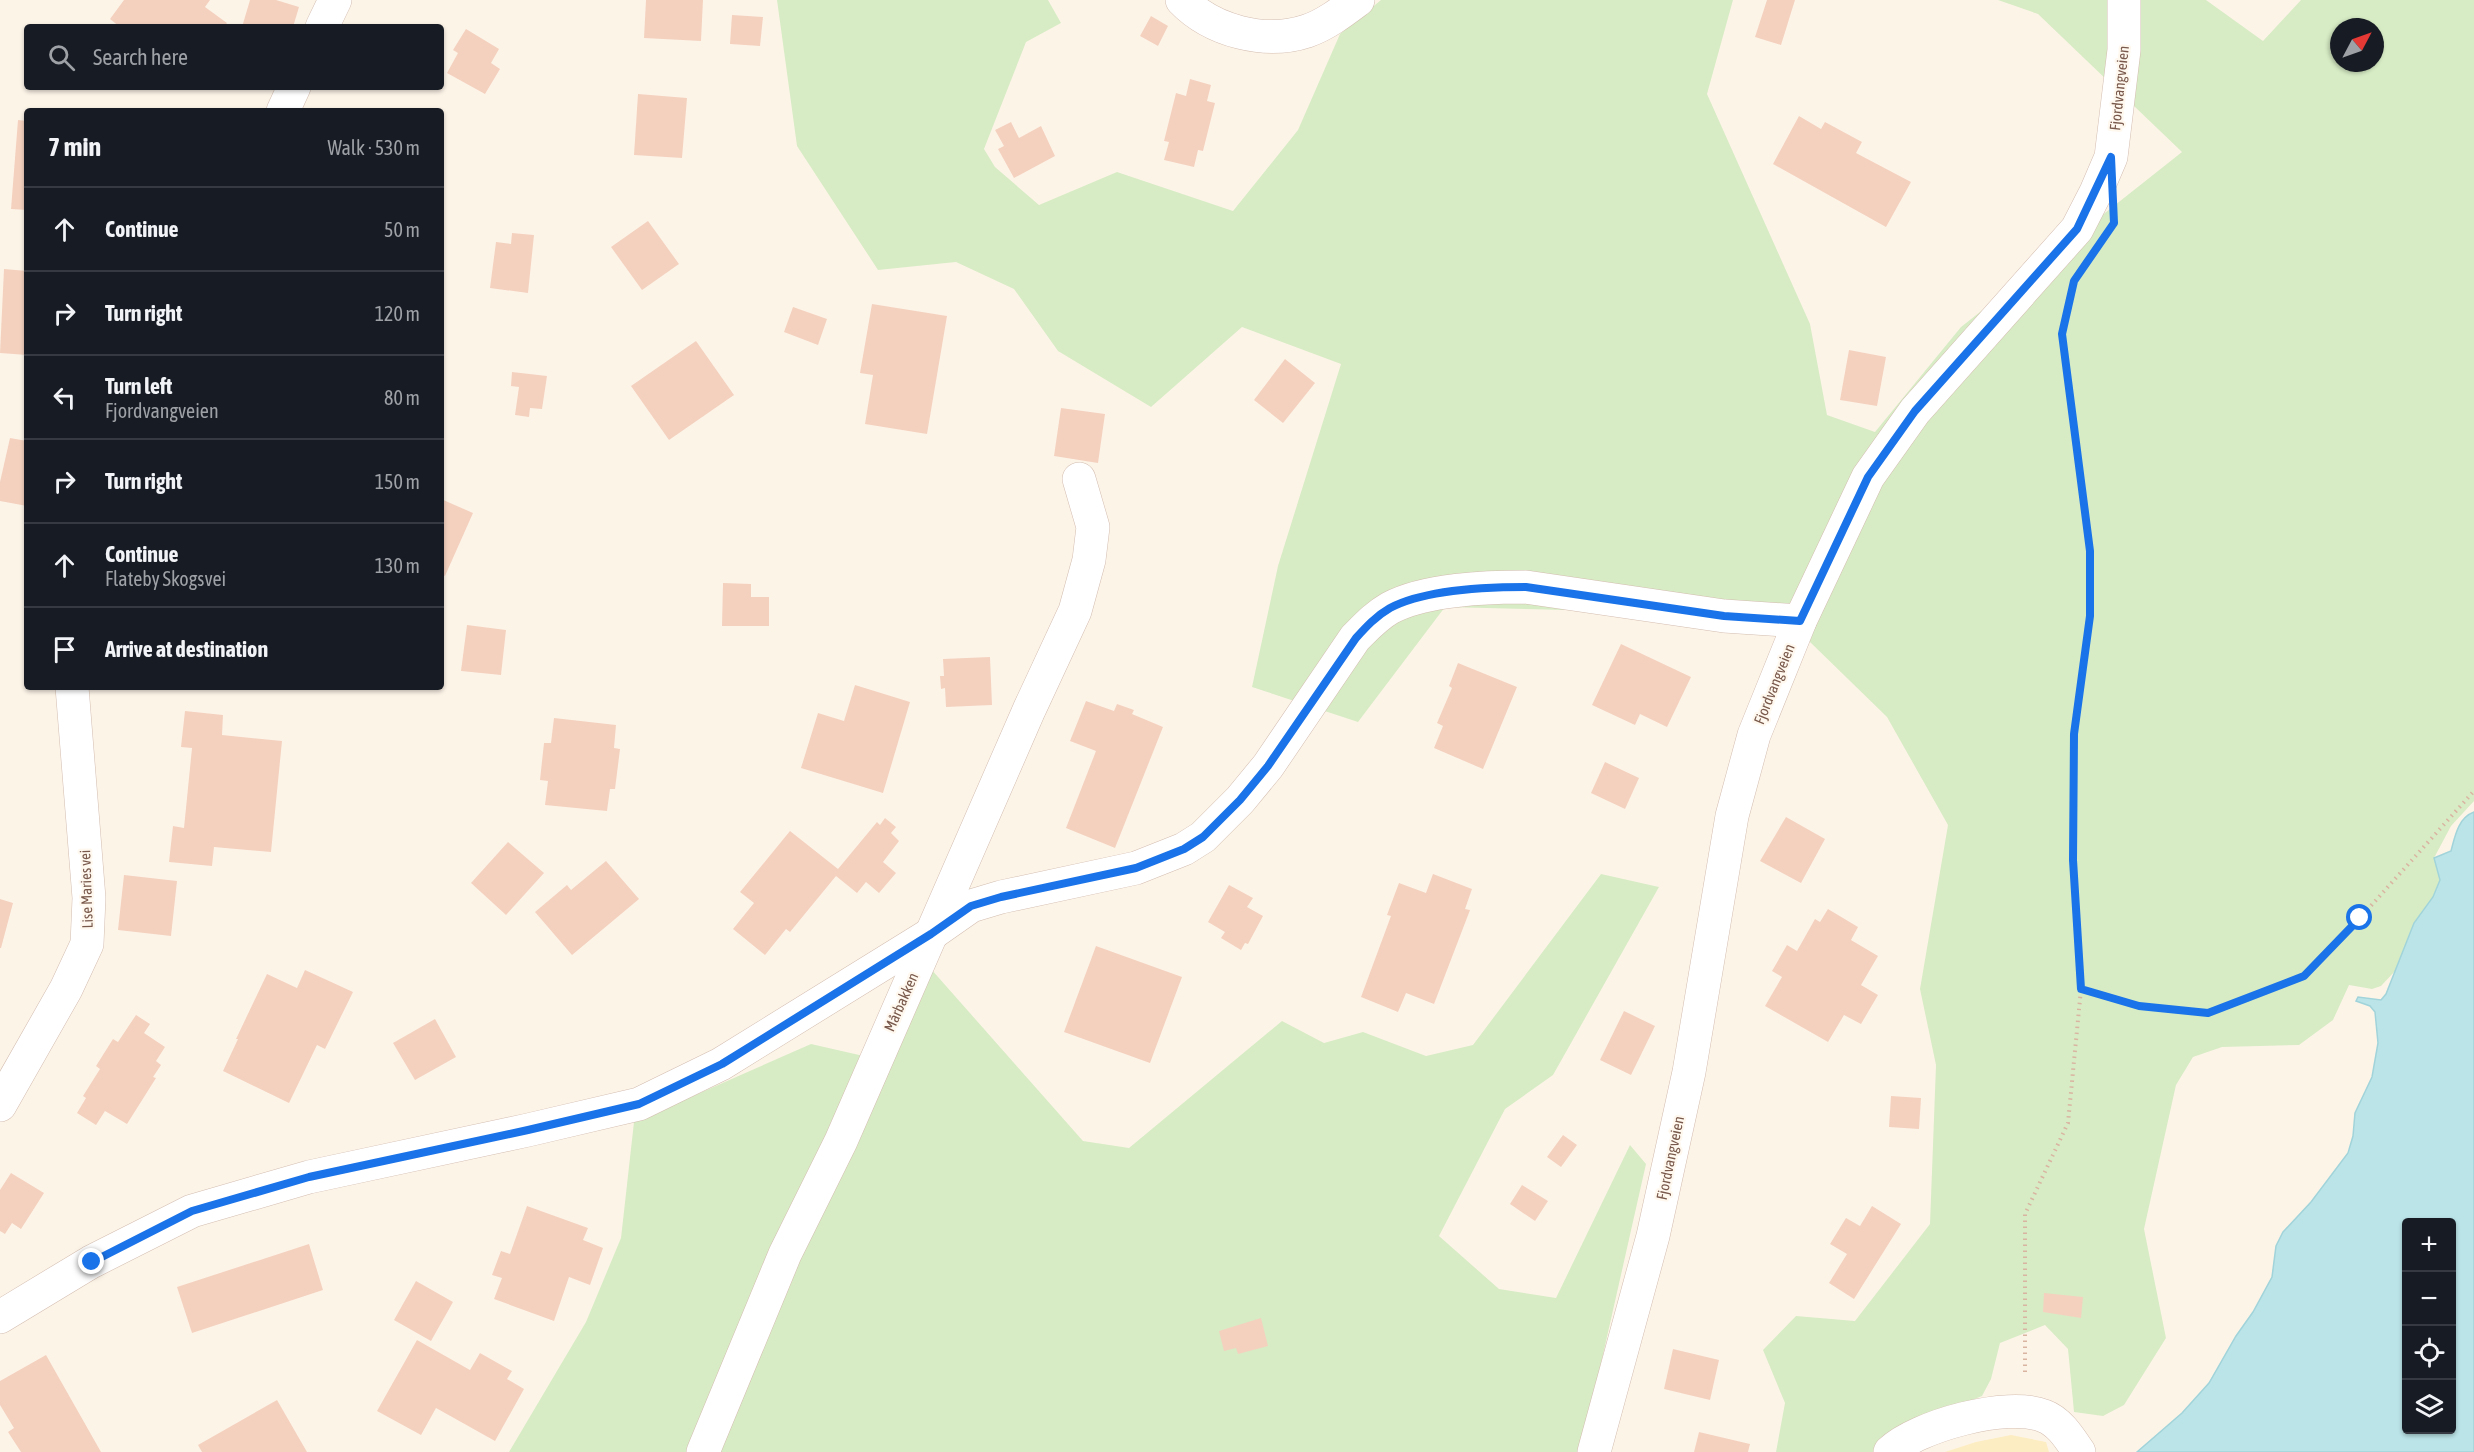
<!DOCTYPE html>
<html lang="en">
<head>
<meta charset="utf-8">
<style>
	:root { --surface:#171b24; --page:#20242c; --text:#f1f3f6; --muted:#9ea1a6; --line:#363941 }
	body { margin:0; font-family:"Asap Condensed",sans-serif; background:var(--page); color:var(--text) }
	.controls { position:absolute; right:18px; bottom:18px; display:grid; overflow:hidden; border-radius:6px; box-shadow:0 2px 4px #0004 }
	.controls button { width:54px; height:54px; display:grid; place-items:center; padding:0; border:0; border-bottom:2px solid var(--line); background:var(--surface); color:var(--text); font:30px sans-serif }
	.compass { position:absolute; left:2330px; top:18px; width:54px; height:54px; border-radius:50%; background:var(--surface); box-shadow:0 2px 4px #0004; rotate:49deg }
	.stop { position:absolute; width:18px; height:18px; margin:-14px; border:4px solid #1a73e8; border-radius:50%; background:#fff }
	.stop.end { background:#1a73e8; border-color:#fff; box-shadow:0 2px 6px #0008 }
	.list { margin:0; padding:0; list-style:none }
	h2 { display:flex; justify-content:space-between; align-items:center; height:78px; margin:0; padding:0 24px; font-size:26px }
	h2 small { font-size:20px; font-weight:400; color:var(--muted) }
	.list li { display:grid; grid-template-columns:39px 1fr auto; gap:18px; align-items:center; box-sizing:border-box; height:84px; padding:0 24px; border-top:2px solid var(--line) }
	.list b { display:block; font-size:22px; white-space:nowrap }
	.list p { margin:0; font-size:20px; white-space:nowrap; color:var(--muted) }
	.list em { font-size:20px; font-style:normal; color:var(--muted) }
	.icon { flex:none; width:33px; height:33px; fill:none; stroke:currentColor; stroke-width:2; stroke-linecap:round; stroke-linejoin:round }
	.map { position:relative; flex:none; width:2474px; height:1452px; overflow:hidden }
	.search { position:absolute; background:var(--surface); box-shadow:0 2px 4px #0004; left:24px; top:24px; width:420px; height:66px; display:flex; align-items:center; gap:15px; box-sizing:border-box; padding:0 21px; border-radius:6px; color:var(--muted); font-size:22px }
	.panel { position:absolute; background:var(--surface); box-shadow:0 2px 4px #0004; left:24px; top:108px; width:420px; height:582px; border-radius:6px }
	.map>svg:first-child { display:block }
</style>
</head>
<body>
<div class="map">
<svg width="2474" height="1452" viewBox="0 0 2474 1452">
	<rect width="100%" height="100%" fill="#fdf4e8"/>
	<g fill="#d7ecc5" fill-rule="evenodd">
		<path d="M777,0H1048L1061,23L1026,42L984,149L995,167L1039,205L1117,172L1233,211L1298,130L1340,34L1381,0H1733L1707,94L1810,324L1827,415L1875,432L1961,327L2182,152L2038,14L1998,0H2206L2263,41L2301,0H2474V801L2451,826L2434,858L2440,880L2433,897L2414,923L2396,970L2381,986L2372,989L2349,985L2333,1020L2299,1045L2222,1047L2193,1057L2176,1085L2144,1229L2166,1338L2124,1405L2103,1416L2074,1412L2068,1349L2045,1325L2000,1343L1991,1379L1982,1396L1913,1424L1879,1452H1776L1785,1403L1763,1350L1796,1316L1855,1321L1930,1224L1936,1065L1920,989L1948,825L1887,717L1810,642L1722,605L1607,611L1445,607L1358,722L1252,687L1278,566L1341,364L1242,327L1151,407L1058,351L1014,289L956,262L878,270L797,146ZM2339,27H2375V63H2339Z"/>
		<polygon points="1601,874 1659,887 1553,1075 1505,1109 1439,1236 1499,1289 1556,1298 1630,1145 1646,1164 1581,1452 509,1452 586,1322 621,1238 634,1122 811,1044 890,1062 931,969 1083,1141 1129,1148 1282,1021 1324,1043 1363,1032 1426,1056 1473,1045"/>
	</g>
	<polygon fill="#fdedc2" points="2011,1435 2046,1442 2049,1452 1945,1452 1976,1442"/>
	<path fill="#bbe4e8" stroke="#a1d4da" stroke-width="1.5" fill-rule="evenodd" d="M2474,812V1452H2137L2182,1413L2209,1383L2236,1336L2253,1312L2272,1277L2276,1246L2283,1232L2311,1202L2348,1153L2353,1136L2355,1113L2372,1077L2378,1043L2375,1012L2370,1006L2356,1001L2358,997L2381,1000L2386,994L2414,923L2433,897L2440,880L2434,858L2451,851C2455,836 2458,818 2474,812ZM2406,1222H2452V1430H2406Z"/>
	<g fill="#f4d1bf">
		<polygon points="124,0 210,0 205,7 227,23 224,27 120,27 110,19"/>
		<polygon points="250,0 276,0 299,7 293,27 242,27"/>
		<polygon points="646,0 703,0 701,41 644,38"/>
		<polygon points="1767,0 1795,0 1781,45 1755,37"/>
		<polygon points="732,15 763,17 760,46 730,44"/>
		<polygon points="1151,16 1168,26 1158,46 1140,36"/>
		<polygon points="466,29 499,49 491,63 500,69 485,94 447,73 458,53 453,50"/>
		<polygon points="1190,79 1211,85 1207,101 1215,103 1203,151 1198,150 1194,167 1164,160 1169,142 1164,141 1176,93 1186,96"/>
		<polygon points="638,94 687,98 682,158 634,155"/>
		<polygon points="1799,116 1821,129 1825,122 1862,142 1856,153 1911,182 1886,227 1773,164"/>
		<polygon points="18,120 27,121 27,210 11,209"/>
		<polygon points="1011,122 1019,138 1041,126 1055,156 1014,178 998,149 1004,146 995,130"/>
		<polygon points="648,221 679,264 642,290 611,247"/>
		<polygon points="512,233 534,235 528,293 490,288 496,242 511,244"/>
		<polygon points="4,269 27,271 27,355 0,353"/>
		<polygon points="872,304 947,316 927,434 865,424 873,375 860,373"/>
		<polygon points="793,307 827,319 818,345 784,332"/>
		<polygon points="696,341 734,395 669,440 631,386"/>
		<polygon points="1849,350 1886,357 1877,406 1840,400"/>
		<polygon points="1285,359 1315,383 1283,423 1254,400"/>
		<polygon points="512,372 547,376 542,409 530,408 529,417 515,415 519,387 511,386"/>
		<polygon points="1061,408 1105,414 1098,463 1054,456"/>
		<polygon points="10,438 27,441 27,506 0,501 0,482"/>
		<polygon points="441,499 473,513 445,576 441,574"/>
		<polygon points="723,583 751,584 751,597 769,597 769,626 722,626"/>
		<polygon points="467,625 506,630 501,675 461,671"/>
		<polygon points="1621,644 1691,677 1667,727 1640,714 1635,725 1592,705"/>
		<polygon points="990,657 992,705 946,707 945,688 941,689 940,676 944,676 943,659"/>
		<polygon points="1458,663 1517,687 1483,769 1434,748 1443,726 1437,723 1452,688 1449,686"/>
		<polygon points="855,685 910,702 883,793 801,768 818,713 844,721"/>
		<polygon points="1086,701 1114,711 1117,704 1134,710 1132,714 1163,727 1115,848 1066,828 1096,751 1070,741"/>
		<polygon points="185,711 223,715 222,735 282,741 271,852 214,847 212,866 169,862 173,826 184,828 192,748 181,747"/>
		<polygon points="554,718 616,725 614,748 620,749 615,789 610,789 607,811 545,805 548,781 540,780 544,743 551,743"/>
		<polygon points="1605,762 1639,778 1625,809 1591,793"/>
		<polygon points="1786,817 1825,839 1801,883 1760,861"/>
		<polygon points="885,818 896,827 891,833 899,841 883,862 896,873 879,893 866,882 857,893 836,876 790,932 786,929 765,955 733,929 754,903 740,892 790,831 838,869 877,822 880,825"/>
		<polygon points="508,842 544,873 506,915 471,883"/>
		<polygon points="606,861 639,899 572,955 535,912 567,885 571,890"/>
		<polygon points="1433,874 1472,889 1465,909 1470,910 1434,1004 1406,993 1398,1012 1361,997 1391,916 1387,915 1399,883 1426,893"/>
		<polygon points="124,875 177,881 171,936 118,930"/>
		<polygon points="1229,885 1253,898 1247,907 1263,916 1248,944 1245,943 1241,950 1221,938 1225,932 1208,922"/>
		<polygon points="0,899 13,903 1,948 0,948"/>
		<polygon points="1828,909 1858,927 1851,940 1878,956 1861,985 1878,995 1861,1024 1844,1015 1828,1042 1765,1006 1782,977 1772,971 1787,945 1797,951 1815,919 1820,922"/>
		<polygon points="1096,946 1182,977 1150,1063 1064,1032"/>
		<polygon points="305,970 353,992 325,1049 317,1045 289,1103 223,1071 238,1039 236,1039 267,974 297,988"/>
		<polygon points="1624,1011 1655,1026 1631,1075 1600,1060"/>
		<polygon points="136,1015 150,1024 144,1033 165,1047 156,1061 161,1065 153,1077 156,1078 127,1124 105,1111 96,1125 77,1113 86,1098 83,1096 100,1069 96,1066 113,1039 118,1042"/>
		<polygon points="435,1019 456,1057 415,1080 393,1043"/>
		<polygon points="1891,1096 1921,1098 1919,1129 1889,1127"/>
		<polygon points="1563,1135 1577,1145 1561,1167 1547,1157"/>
		<polygon points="11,1173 44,1193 21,1229 12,1223 5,1234 0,1231 0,1190"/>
		<polygon points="1522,1185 1548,1201 1535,1221 1510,1204"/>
		<polygon points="527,1206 588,1228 583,1240 603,1248 590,1285 569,1277 554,1321 494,1299 502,1278 492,1275 501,1251 510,1254"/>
		<polygon points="1872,1206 1901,1224 1854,1299 1829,1283 1847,1254 1830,1244 1846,1218 1860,1226"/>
		<polygon points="309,1244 323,1290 192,1333 177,1287"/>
		<polygon points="416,1281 453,1302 431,1341 394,1320"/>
		<polygon points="2044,1293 2083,1297 2081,1318 2043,1312"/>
		<polygon points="1261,1318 1268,1346 1238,1354 1236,1348 1224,1351 1219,1331"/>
		<polygon points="417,1340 470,1370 480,1353 512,1371 507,1379 524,1389 495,1441 436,1408 421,1435 377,1411"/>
		<polygon points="1673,1349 1719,1360 1710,1400 1664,1389"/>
		<polygon points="46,1355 101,1452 21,1452 8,1432 14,1428 0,1405 0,1381"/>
		<polygon points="277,1400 307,1452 202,1452 198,1445"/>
		<polygon points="1699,1432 1750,1444 1748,1452 1694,1452"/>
	</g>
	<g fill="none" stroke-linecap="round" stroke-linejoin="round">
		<g stroke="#d3bdb0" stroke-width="34">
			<g id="minor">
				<path d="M1182,0C1212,31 1265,45 1307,31C1325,25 1342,12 1358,0"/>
				<polyline points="322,27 335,0"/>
				<polyline points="283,111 294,87"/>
				<polyline points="0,1105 66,989 87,944 89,898 72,687"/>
				<path d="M0,1317L91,1262L192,1211L309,1177L528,1130L639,1104L721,1064L931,934L971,906L1001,897L1136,868L1184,849L1203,837L1240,800L1268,766L1355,638C1366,627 1376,616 1390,608C1426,589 1486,587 1526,587L1724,616L1800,621"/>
				<polyline points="703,1452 785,1254 841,1141 1029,710 1075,611 1089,560 1093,527 1079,479"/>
				<polyline points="1594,1452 1653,1236 1689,1072 1732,816 1754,735 1800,621 1868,477 1915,411 2077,229 2096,192 2111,157 2124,50 2124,0"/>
				<path d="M1890,1452C1917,1426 2008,1401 2044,1416C2060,1422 2070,1439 2079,1452"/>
			</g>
		</g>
		<g stroke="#d9b4a1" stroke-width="4" stroke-dasharray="1.5 4.5" stroke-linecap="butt">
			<polyline points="2081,989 2139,1006 2208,1013 2304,976 2360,918 2474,791"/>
			<polyline points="2025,1372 2025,1214 2068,1123 2081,989 2073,860 2074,734 2090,616 2089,551 2062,334 2070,302"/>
		</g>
		<use href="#minor" stroke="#fff" stroke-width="33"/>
	</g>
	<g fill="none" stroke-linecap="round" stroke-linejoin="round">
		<path stroke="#1a73e8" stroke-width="8" d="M92,1262L192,1211L309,1177L528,1130L639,1104L722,1064L931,934L971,906L1001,897L1136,868L1184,849L1203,837L1240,800L1268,766L1356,638C1366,627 1376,616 1390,608C1426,589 1486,587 1526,587L1724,616L1800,621L1868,477L1915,411L2077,229L2111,157L2114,223L2074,281L2062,334L2090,551V616L2074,734L2073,860L2081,989L2139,1006L2208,1013L2304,976L2360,918"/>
	</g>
	<g text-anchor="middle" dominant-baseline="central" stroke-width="4.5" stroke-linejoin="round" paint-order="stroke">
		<g font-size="15" fill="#79594b" stroke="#fff8ef">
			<text transform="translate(2119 88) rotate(-84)">Fjordvangveien</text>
			<text transform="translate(1774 684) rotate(-68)">Fjordvangveien</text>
			<text transform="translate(86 889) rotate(-92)">Lise Maries vei</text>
			<text transform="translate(901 1002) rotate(-66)">Mårbakken</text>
			<text transform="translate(1670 1158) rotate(-78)">Fjordvangveien</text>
		</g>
	</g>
</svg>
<div class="controls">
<button>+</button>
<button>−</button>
<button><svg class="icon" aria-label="locate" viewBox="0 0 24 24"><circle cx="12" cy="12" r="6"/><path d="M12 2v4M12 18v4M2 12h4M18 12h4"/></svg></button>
<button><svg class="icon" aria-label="layers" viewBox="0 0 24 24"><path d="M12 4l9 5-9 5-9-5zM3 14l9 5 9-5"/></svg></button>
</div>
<svg class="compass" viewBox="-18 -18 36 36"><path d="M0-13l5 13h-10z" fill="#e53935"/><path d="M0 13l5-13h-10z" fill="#9ea1a6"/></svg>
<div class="stop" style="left:2360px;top:918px"></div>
<div class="stop end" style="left:92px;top:1262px"></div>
<div class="search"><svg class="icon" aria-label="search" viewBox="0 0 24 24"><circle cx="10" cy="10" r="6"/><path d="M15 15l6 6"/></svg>Search here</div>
<section class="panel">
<h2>7 min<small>Walk · 530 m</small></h2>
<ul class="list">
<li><svg class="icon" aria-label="ahead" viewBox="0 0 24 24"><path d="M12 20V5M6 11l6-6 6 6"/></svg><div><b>Continue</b></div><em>50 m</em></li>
<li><svg class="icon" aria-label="right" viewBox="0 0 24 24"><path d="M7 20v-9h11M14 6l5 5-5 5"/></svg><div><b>Turn right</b></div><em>120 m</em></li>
<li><svg class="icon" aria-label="left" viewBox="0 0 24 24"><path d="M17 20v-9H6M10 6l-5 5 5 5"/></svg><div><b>Turn left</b><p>Fjordvangveien</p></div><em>80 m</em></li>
<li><svg class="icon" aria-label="right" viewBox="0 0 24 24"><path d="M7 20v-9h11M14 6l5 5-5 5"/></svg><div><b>Turn right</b></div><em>150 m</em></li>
<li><svg class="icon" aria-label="ahead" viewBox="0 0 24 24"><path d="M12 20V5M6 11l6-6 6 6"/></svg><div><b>Continue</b><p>Flateby Skogsvei</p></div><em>130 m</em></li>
<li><svg class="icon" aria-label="arrive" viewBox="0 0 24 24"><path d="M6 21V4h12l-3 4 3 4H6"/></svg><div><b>Arrive at destination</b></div></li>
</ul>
</section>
</div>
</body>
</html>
